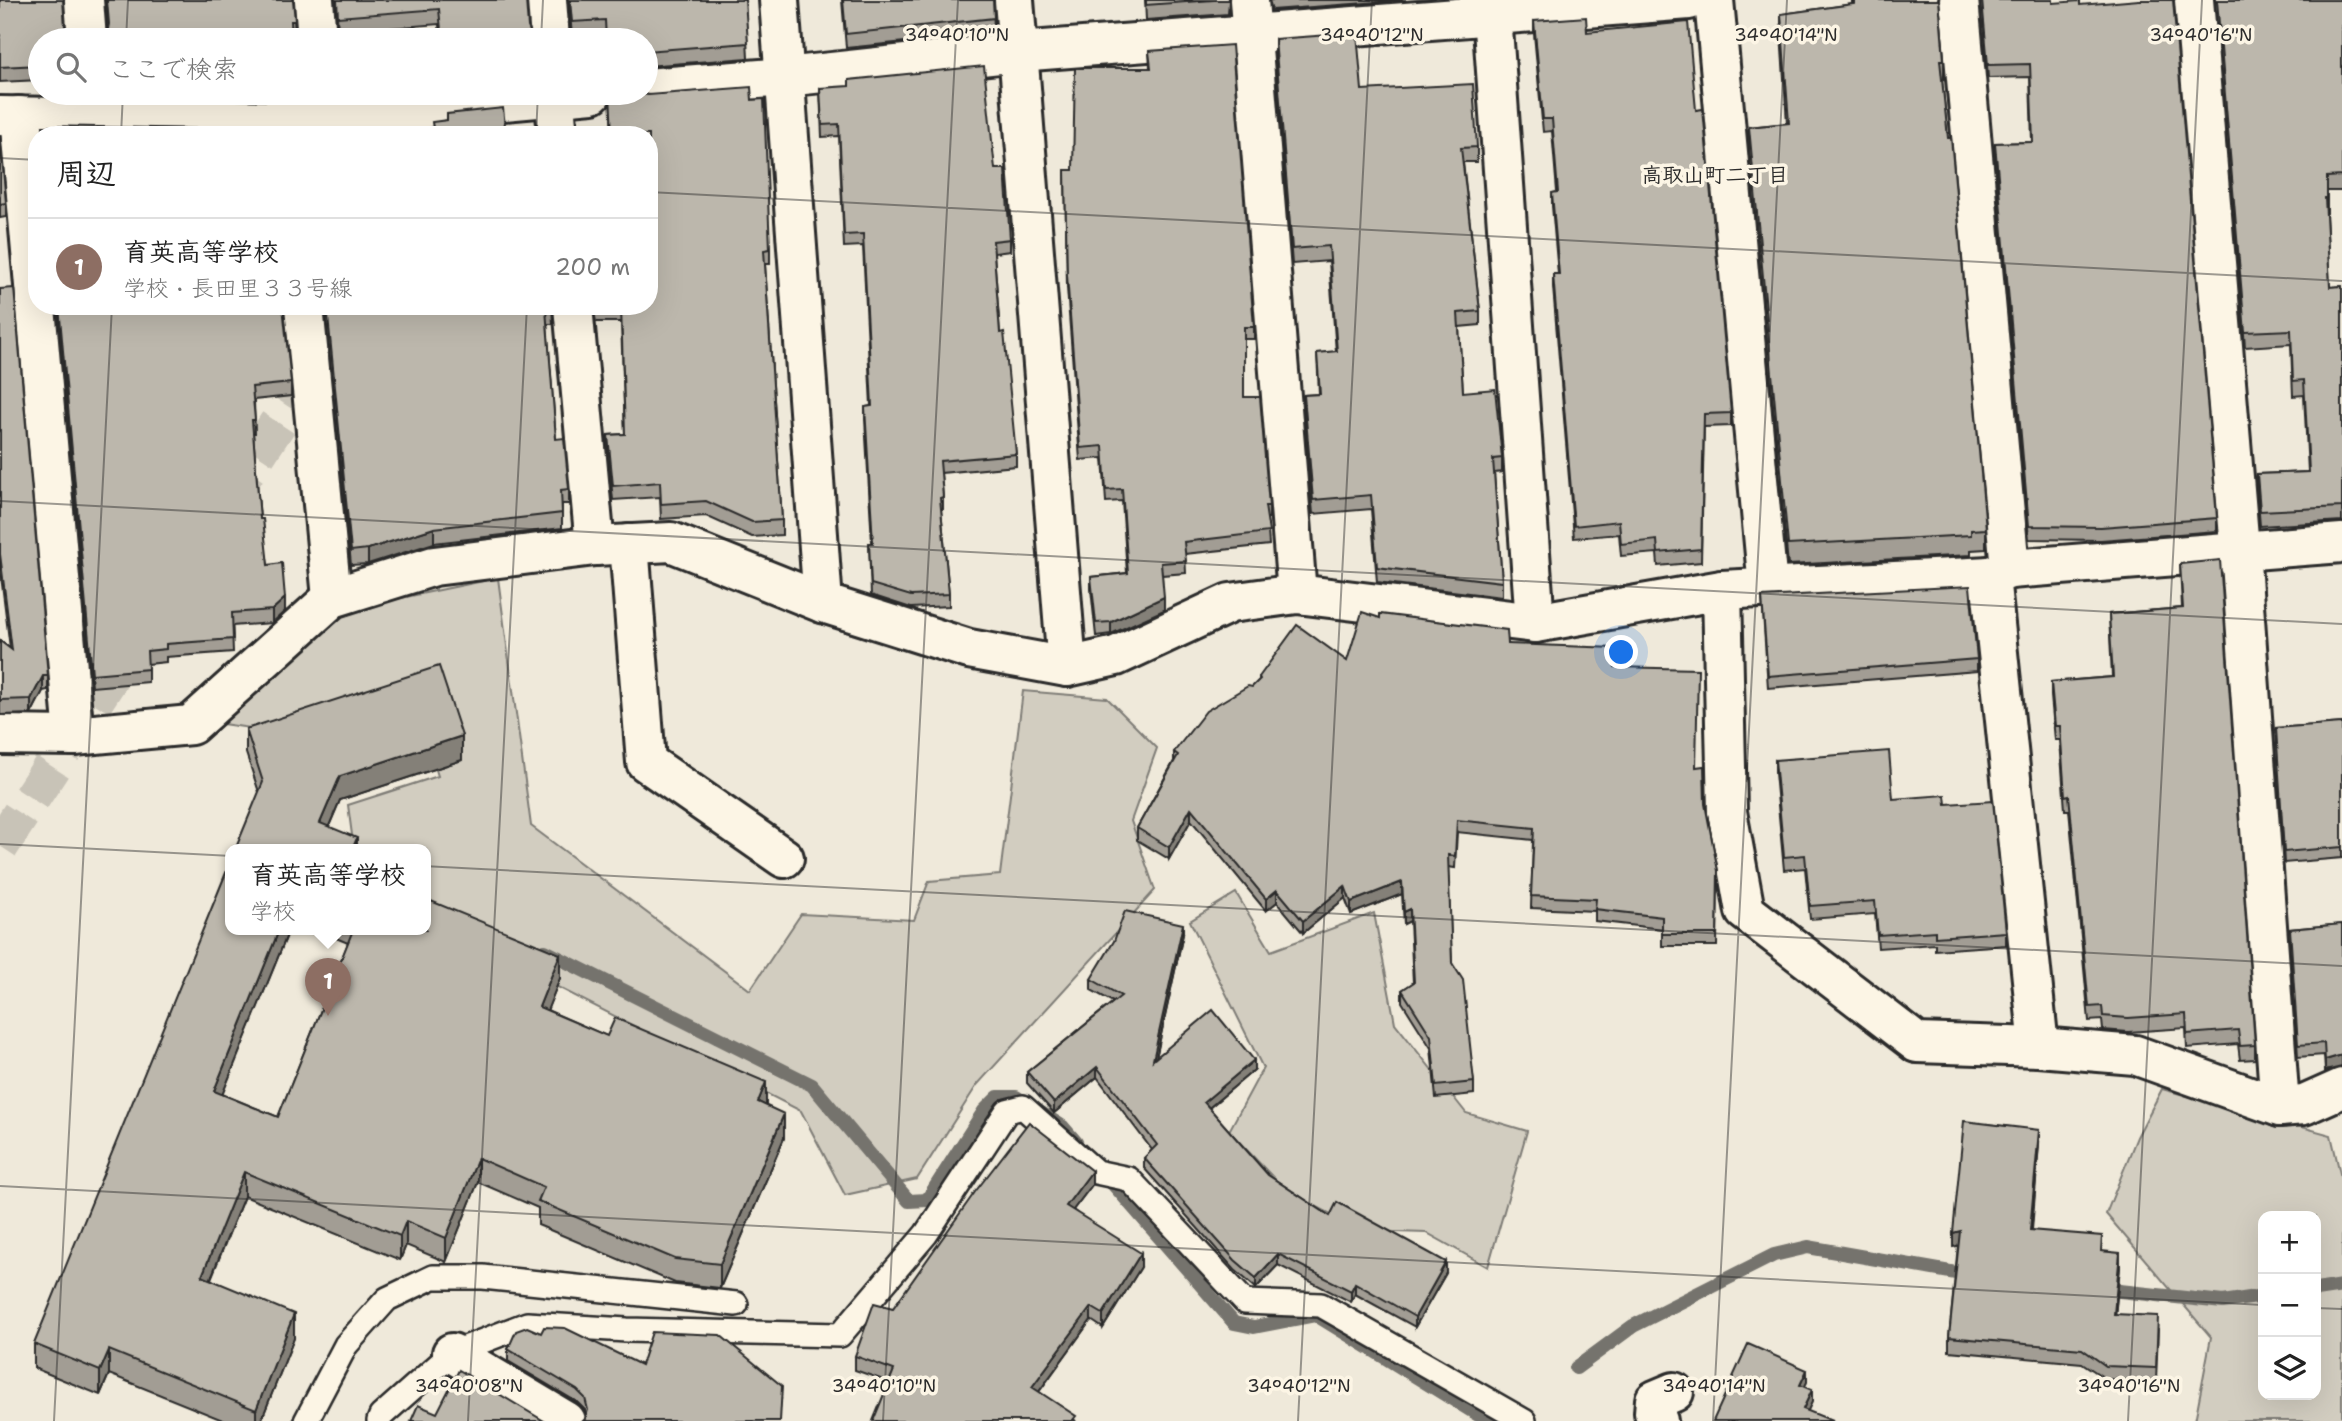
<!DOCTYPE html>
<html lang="ja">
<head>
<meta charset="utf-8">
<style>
	:root { --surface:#fff; --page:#f2f2f2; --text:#222; --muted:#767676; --line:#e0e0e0; --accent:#1f6fb2 }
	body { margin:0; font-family:"Shantell Sans","Klee One",sans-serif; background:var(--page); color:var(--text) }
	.controls { position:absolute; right:21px; bottom:21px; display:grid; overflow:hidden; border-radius:14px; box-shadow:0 7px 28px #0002 }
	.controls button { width:63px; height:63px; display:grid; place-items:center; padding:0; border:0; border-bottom:2px solid var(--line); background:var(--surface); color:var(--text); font:35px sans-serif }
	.you { position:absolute; left:1622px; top:653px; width:24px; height:24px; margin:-18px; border:5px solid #fff; border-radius:50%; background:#1a73e8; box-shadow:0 0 0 10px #1a73e833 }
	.badge { display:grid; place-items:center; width:46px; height:46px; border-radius:50%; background:var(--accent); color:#fff; font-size:23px; font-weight:700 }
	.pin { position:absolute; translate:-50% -58px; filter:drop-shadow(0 2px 4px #0008) }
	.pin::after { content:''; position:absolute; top:37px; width:24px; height:21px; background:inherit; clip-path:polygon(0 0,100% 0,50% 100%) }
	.popup { position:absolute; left:225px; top:844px; width:206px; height:91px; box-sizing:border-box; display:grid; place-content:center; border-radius:14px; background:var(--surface); filter:drop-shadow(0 2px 5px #0005); font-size:23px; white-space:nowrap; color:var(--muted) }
	.popup b { font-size:26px; color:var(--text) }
	.popup::after { content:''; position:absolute; left:50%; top:100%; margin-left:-14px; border:14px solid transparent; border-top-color:var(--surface) }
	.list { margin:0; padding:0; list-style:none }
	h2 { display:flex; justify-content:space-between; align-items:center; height:91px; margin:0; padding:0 28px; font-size:30px }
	h2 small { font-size:23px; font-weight:400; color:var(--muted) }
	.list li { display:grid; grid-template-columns:46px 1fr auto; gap:21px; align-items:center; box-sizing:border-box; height:98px; padding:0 28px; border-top:2px solid var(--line) }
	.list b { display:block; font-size:26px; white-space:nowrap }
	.list p { margin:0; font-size:23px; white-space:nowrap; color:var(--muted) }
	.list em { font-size:23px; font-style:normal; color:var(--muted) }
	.icon { flex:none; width:38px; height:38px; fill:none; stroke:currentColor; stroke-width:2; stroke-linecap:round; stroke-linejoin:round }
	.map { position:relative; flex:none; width:2342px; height:1421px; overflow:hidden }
	.search { position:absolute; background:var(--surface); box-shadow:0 7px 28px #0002; left:28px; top:28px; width:630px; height:77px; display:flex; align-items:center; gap:18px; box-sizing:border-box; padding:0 24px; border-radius:38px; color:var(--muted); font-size:26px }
	.panel { position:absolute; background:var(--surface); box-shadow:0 7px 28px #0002; left:28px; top:126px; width:630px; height:189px; border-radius:28px }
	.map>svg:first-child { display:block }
</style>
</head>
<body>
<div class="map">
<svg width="2342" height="1421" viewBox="0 0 2342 1421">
	<rect width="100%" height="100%" fill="#efe9da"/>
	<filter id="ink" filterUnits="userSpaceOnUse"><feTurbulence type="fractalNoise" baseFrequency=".0143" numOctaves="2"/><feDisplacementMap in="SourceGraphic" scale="14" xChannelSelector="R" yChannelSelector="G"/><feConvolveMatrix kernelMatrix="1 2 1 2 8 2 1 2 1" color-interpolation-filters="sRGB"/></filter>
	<g filter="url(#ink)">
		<g fill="#d2cdc0" stroke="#7e7c76" stroke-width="2" fill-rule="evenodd">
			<polygon points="498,578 531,826 750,990 801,914 914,920 929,881 1000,875 1023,691 1107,698 1157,748 1131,821 1155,890 977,1085 917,1179 845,1195 801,1111 426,920 426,850 354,850 348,805 438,776 408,681 271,731 209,722 338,611"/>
			<polygon points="1236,893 1271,951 1374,913 1395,1023 1466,1113 1527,1131 1488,1267 1427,1233 1363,1231 1285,1190 1229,1131 1263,1068 1190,921"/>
			<path d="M2162,1089L2331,1135L2342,1182V1421H2195L2211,1337L2106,1214L2137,1137ZM2263,1216H2316V1395H2263Z"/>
		</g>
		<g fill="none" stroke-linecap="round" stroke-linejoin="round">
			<g stroke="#75736d" stroke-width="14">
				<polyline points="545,951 812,1085 909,1201 927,1200 984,1111 998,1097 1016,1097 1063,1127 1076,1142"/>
				<polyline points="1105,1175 1234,1323 1254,1327 1316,1315 1488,1421"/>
				<polyline points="2101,1289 2223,1302 2263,1296"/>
				<polyline points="2316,1290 2342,1286"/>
				<polyline points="1576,1368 1633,1326 1774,1255 1808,1247 1973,1276"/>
			</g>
			<g stroke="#c8c3b7" stroke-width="38" stroke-dasharray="38 19" stroke-linecap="butt">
				<polyline points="0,412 72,306"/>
				<polyline points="226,502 316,365 358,306"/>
				<polyline points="0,846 133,642"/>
			</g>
			<g stroke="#2b2b2b" stroke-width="28">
				<g id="service">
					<polyline points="306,1421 346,1345 387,1299 433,1277 483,1277 736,1304"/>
					<polyline points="379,1421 381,1416 452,1353 527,1324 627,1330 840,1335 926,1234 1007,1111 1023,1107 1096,1172 1129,1179 1245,1302 1321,1305 1524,1421"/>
				</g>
			</g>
			<g stroke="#2b2b2b" stroke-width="44">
				<g id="minor">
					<polyline points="84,0 87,40"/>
					<polyline points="314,0 317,40"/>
					<polyline points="547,0 550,40"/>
					<polyline points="779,0 823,603"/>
					<polyline points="1014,0 1067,667"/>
					<polyline points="1249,0 1297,594"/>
					<polyline points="1491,0 1535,623"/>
					<polyline points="1714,0 1768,588"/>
					<polyline points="1959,0 2010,569"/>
					<polyline points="2194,0 2240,549 2280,1107"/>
					<polyline points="646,88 785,77 1018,52 1689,0"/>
					<polyline points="554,93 558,135"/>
					<polyline points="0,116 286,121 592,93"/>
					<polyline points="19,116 74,736"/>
					<polyline points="304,306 332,598"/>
					<polyline points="573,306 595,546"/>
					<polyline points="629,544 646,762 784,858"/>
					<polyline points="1990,576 2039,1047"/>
					<polyline points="1722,590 1727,812 1745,911 1917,1043 2039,1047 2135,1055 2280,1107 2304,1105 2342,1088"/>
					<polyline points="0,735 74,736 191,725 332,598 434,566 595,546 671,542 823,603 969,649 1067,667 1116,656 1230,603 1297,594 1535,623 1722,590 1990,576 2010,569 2342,543"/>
					<polyline points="452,1353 566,1421"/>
					<polyline points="1658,1421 1654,1413 1655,1400 1674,1392"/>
				</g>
			</g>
			<use href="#service" stroke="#fcf5e5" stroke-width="23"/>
			<use href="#minor" stroke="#fcf5e5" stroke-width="38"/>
		</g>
		<g fill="#a29d94" stroke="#2b2b2b" stroke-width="2">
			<polygon points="0,0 40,40 40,80 0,82"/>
			<polygon points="106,0 293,0 295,36 107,34 108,28"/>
			<polygon points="336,0 526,0 528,27 534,40 440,40 439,24 338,32"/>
			<polygon points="569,0 745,0 748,58 646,66 646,40 605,40 605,35 572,37"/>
			<polygon points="842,0 993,0 994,33 846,48"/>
			<polygon points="1145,0 1229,0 1228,14 1146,20"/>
			<polygon points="1269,0 1406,0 1272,10"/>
			<polygon points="1852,0 1939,0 1944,60 1944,79 1942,80 1986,529 1986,549 1971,550 1971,555 1788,565 1749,147 1749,127 1787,123 1781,34 1781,14 1852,4"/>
			<polygon points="1982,0 2053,3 2080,5 2217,518 2217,531 2101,540 2029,539 1995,156 1995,143 2032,142 2030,77 1988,78"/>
			<polygon points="2217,0 2342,0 2342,191 2327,191 2327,213 2326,213 2330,287 2342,286 2342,521 2260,526 2257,489 2257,474 2308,472 2304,395 2293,396 2291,344 2245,347"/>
			<polygon points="1534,21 1587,32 1696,110 1731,413 1731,426 1704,427 1701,562 1658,566 1657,553 1621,556 1619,534 1574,538 1553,287 1553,274 1558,274 1552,206 1552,193 1557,192 1552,131 1543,132 1534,34"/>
			<polygon points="1275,39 1362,90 1477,147 1477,162 1463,162 1480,311 1480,325 1459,327 1463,392 1502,458 1502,472 1494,473 1502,582 1502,597 1377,582 1371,509 1313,514 1304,409 1304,395 1319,394 1317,353 1336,352 1329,261 1292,264 1275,54"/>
			<polygon points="1149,51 1254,327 1254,339 1244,339 1244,397 1269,506 1269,518 1267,518 1269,545 1185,554 1186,573 1162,575 1164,610 1111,634 1096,636 1091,589 1091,577 1127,573 1122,501 1106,502 1103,458 1080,460 1067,288 1065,170 1073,170 1150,68"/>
			<polygon points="820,88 995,169 1010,239 1010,251 994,253 1000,333 1016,454 1016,466 941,473 943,497 943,509 941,509 949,594 949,606 911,608 871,595 869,543 872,543 865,419 865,407 871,406 863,246 844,247 839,136 822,137"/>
			<polygon points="90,93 262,93 262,99 91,96"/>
			<polygon points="610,93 752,100 770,249 770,264 765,264 782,520 782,535 752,537 706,516 661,519 660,497 613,500 608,450 608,435 625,434 621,322 596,322 593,306 649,306 649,135 612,135"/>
			<polygon points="0,135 6,203 6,217 0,218"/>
			<polygon points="0,289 48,676 48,690 43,691 31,714 0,715 0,641 10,648 0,568"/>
			<polygon points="58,306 261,306 291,383 291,396 254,400 255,433 253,433 260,519 268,565 285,611 272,623 232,626 233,652 166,657 166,662 148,664 148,682 92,687"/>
			<polygon points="327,306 552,306 553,324 547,324 556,439 569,489 569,504 562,504 562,528 434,543 368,564 351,565"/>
			<polygon points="2180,564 2255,1045 2255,1059 2240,1060 2238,1044 2187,1048 2186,1028 2128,1032 2103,1030 2102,1020 2089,1021 2069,810 2065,810 2060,740 2055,740 2051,696 2051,682 2112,677 2109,614 2182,608"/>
			<polygon points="1762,597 1977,659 1977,671 1768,688"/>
			<polygon points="1380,618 1508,644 1615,667 1696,767 1705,804 1718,871 1717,946 1662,946 1662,929 1595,921 1595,911 1531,908 1533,840 1457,832 1455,868 1448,867 1452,963 1474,1082 1474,1094 1436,1098 1431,1048 1402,1002 1402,990 1413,983 1410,921 1404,924 1402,894 1351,914 1345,898 1303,933 1277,902 1266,911 1191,820 1169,859 1137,840 1137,828 1174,761 1174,752 1252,687 1259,680 1259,677 1347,661"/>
			<polygon points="2342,723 2342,858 2284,863 2276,728"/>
			<polygon points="246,729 462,760 340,800 329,826 357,850 259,792 246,753"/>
			<polygon points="1775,760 1893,799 1946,804 2006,932 2006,945 1935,950 1935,944 1878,948 1875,914 1810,919 1805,868 1784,870 1775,773"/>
			<polygon points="2342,924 2342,1067 2325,1071 2324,1055 2298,1057 2290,929"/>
			<polygon points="289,930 222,1094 278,1117 348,943 317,930 426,930 560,978 547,1010 766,1106 784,1138 720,1288 675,1283 538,1225 538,1208 478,1182 446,1262 406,1245 400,1260 244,1196 211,1279 294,1338 261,1421 225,1421 109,1374 100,1395 34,1368 34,1344"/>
			<polygon points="1183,934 1156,1058 1254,1070 1209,1108 1268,1175 1330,1216 1446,1273 1415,1327 1355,1294 1351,1302 1278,1265 1256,1288 1235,1270 1144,1168 1144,1158 1152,1150 1097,1077 1054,1113 1027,1083 1027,1072 1113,1002 1091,990 1091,979"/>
			<polygon points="2039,1144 2032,1230 2102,1251 2120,1267 2115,1314 2158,1330 2156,1382 2106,1379 2082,1363 1949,1351 1949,1337 1958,1245 1953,1247"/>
			<polygon points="1092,1185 1073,1210 1141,1267 1103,1328 1091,1320 1039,1392 1076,1421 889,1382 855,1370 855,1356 893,1308"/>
			<polygon points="541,1333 641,1365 782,1399 585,1419 586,1416 585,1410 577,1402 508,1361 508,1349"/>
		</g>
		<g fill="#848078" stroke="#2b2b2b" stroke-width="2">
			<polygon points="434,528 434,543 368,564 368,549"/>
			<polygon points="1164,597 1164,610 1111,634 1111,622"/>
			<polygon points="285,598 285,611 272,623 272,610"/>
			<polygon points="43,676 43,691 31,714 31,699"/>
			<polygon points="462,736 462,760 340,800 320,847 320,823 340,776"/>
			<polygon points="1191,808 1191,820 1169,859 1169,847"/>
			<polygon points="357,838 357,850 352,850"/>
			<polygon points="1402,882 1402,894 1351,914 1351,902"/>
			<polygon points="1345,886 1345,898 1303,933 1303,921"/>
			<polygon points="1277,890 1277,902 1266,911 1266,899"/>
			<polygon points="1410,909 1410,921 1404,924 1404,912"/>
			<polygon points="1183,924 1183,934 1153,1071 1153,1060"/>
			<polygon points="279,930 289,930 214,1115 214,1091"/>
			<polygon points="560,954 560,978 539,1031 539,1007"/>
			<polygon points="2342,1055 2342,1067 2325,1071 2325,1060"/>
			<polygon points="1254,1060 1254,1070 1204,1112 1204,1102"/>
			<polygon points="1097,1067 1097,1077 1054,1113 1054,1103"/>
			<polygon points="766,1082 766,1106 758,1102"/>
			<polygon points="784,1114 784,1138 720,1288 720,1264"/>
			<polygon points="2039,1130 2039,1144 2030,1244 2030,1230"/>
			<polygon points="478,1158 478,1182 446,1262 446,1238"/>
			<polygon points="1092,1171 1092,1185 1066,1219 1066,1206"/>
			<polygon points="244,1172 244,1196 202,1300 202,1276"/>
			<polygon points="406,1221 406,1245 400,1260 400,1236"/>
			<polygon points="1960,1231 1960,1245 1953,1247 1953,1233"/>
			<polygon points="1141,1253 1141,1267 1103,1328 1103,1314"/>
			<polygon points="2120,1253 2120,1267 2114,1327 2114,1314"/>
			<polygon points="1278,1254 1278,1265 1256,1288 1256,1278"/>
			<polygon points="1446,1262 1446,1273 1415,1327 1415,1317"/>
			<polygon points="1355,1283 1355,1294 1351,1302 1351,1291"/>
			<polygon points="1091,1307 1091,1320 1032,1401 1032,1387"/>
			<polygon points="294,1314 294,1338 261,1421 256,1421 256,1410"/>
			<polygon points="109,1350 109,1374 100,1395 100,1371"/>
			<polygon points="1807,1370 1807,1382 1800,1397 1800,1385"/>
			<polygon points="1812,1390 1812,1402 1803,1421 1803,1409"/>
		</g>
		<g fill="#bcb7ac" stroke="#2b2b2b" stroke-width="2">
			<polygon points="0,0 63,0 65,27 69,38 72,40 40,40 40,65 0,67"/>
			<polygon points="107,0 293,0 295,21 291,21 292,40 102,40 107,34 109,24"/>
			<polygon points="337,0 526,0 528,27 534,40 442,40 439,9 338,17"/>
			<polygon points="570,0 745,0 748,43 646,51 646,40 606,40 605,20 572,22"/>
			<polygon points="843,0 993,0 994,18 846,34"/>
			<polygon points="1146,0 1214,0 1146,5"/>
			<polygon points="1854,0 1939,0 1944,60 1940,60 1948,138 1951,138 1986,529 1971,530 1971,535 1788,545 1749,127 1789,123 1781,14 1854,4"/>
			<polygon points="1982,0 2053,0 2053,3 2080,1 2080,5 2139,0 2173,0 2217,518 2101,527 2029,526 1995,143 2033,142 2030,64 1988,65"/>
			<polygon points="2217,0 2342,0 2342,176 2327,177 2327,198 2325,198 2330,287 2342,286 2342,507 2260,511 2257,474 2309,472 2304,380 2293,381 2291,330 2245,332"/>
			<polygon points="1586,17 1587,32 1688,22 1696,110 1703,109 1731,413 1704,414 1701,549 1658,553 1657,540 1621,544 1619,521 1574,526 1553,274 1559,274 1552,193 1558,192 1552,119 1543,119 1534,21"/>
			<polygon points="1357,33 1362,90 1473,84 1477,147 1461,148 1480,311 1458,313 1463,392 1495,389 1502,458 1493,459 1502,582 1377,567 1371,495 1313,500 1304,395 1320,394 1317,353 1337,351 1329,246 1292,249 1275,39"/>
			<polygon points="1232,45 1254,327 1244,327 1244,397 1260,397 1269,506 1265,506 1269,532 1184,542 1186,561 1161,563 1164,597 1111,622 1096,623 1091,577 1128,573 1122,489 1106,490 1103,446 1080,448 1067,275 1065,170 1073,170 1075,68 1151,68 1149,51"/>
			<polygon points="984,66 995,169 1005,169 1010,239 993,241 1000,333 1004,332 1016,454 940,461 943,497 940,498 949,594 911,596 871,584 869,543 873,543 865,407 872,406 863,234 844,235 839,124 822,125 820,88 849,86 849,80"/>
			<polygon points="751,87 752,100 764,99 770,249 764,250 782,520 752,522 706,501 661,504 660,482 613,486 608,435 625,434 621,307 596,308 596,306 649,306 649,135 612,135 610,93 637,93 648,95"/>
			<polygon points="503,108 506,135 434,135 432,122 447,120 447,114"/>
			<polygon points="43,126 265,130 265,135 44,135"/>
			<polygon points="0,135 6,203 0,204"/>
			<polygon points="14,288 48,676 43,676 31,699 0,700 0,641 12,650 0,554 0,289"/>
			<polygon points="59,306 283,306 291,383 252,387 255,420 252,420 260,519 263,519 268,565 282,563 285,598 272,610 232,613 233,639 166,644 166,649 147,651 148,669 92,674"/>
			<polygon points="327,306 552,306 553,309 546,309 556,439 564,438 569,489 561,490 562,513 434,528 368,549 351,551"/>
			<polygon points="2220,560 2255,1045 2240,1046 2238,1030 2187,1034 2186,1014 2128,1018 2103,1016 2102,1006 2089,1007 2069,795 2065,796 2060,726 2055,726 2051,682 2113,677 2109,614 2183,608 2180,564"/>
			<polygon points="1970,586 1977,659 1768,676 1762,597"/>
			<polygon points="1362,612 1380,618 1380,614 1507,630 1508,644 1616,648 1615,667 1698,669 1696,767 1704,766 1705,804 1718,871 1717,934 1662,934 1662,917 1595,909 1596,899 1531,896 1534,828 1457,820 1455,856 1448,855 1452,963 1463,980 1474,1082 1436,1086 1431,1036 1402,990 1414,982 1410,909 1404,912 1402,882 1351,902 1345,886 1303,921 1277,890 1266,899 1191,808 1169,847 1137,828 1178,755 1174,752 1206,711 1248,686 1252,687 1260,679 1259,677 1297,625 1347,661"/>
			<polygon points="439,666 462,736 340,776 320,823 357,838 352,850 235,850 263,782 246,729"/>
			<polygon points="2342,723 2342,847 2284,852 2276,728"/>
			<polygon points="1889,751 1893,799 1945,795 1946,804 1993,801 2006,932 1935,937 1935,931 1878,935 1875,901 1810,906 1805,855 1784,857 1775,760"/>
			<polygon points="230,863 230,930 279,930 214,1091 278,1117 353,930 426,930 426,899 560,954 539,1007 607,1036 615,1018 766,1082 758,1102 784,1114 720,1264 675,1259 538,1201 544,1187 478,1158 446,1238 406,1221 400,1236 244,1172 202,1276 294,1314 256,1410 109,1350 100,1371 34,1344"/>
			<polygon points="1125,911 1183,924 1153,1060 1213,1010 1254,1060 1204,1102 1268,1175 1330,1216 1337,1202 1446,1262 1415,1317 1355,1283 1351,1291 1278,1254 1256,1278 1235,1260 1144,1158 1157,1145 1097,1067 1054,1103 1027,1072 1121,996 1091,979 1114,941"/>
			<polygon points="2342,924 2342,1055 2325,1060 2324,1043 2298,1045 2290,929"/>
			<polygon points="1964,1121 2039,1130 2030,1230 2102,1236 2101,1251 2120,1253 2114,1314 2158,1316 2156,1368 2106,1366 2082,1349 1949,1337 1960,1231 1953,1233"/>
			<polygon points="1029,1122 1092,1171 1066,1206 1141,1253 1103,1314 1091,1307 1032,1387 1076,1416 1072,1421 873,1421 894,1370 855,1356 874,1303 893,1308 975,1192"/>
			<polygon points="527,1327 541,1333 544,1327 565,1328 641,1365 652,1332 720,1335 782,1386 780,1421 583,1421 585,1419 588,1410 585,1398 577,1390 508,1349 516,1331"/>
			<polygon points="1748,1344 1807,1370 1800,1385 1812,1390 1803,1409 1833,1421 1713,1421"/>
			<polygon points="459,1370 544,1421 411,1421 418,1405 437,1413"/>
		</g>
	</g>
	<path fill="none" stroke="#2b2b2b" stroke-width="2" stroke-opacity="0.45" d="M126,40L128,0M541,40L543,0M121,135L123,93M536,135L538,93M0,158L37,160M649,192L2342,281M0,501L2342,624M0,844L2342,966M0,1186L2263,1305M2316,1308L2342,1309M54,1421L112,306M468,1421L527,306M883,1421L958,0M1298,1421L1372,0M1713,1421L1787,0M2128,1421L2202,0"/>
	<g text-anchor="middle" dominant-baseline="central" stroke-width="7" stroke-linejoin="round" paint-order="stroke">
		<g font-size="21" font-weight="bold" fill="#2b2b2b" stroke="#fcf5e5">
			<text x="1715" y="175">高取山町二丁目</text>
		</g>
	</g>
	<g font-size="18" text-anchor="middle" fill="#2b2b2b" stroke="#fcf5e5" stroke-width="7" stroke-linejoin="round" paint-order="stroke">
		<text x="957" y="41">34°40'10"N</text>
		<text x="1372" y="41">34°40'12"N</text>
		<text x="1786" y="41">34°40'14"N</text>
		<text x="2201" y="41">34°40'16"N</text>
		<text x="469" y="1392">34°40'08"N</text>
		<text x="884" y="1392">34°40'10"N</text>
		<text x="1299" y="1392">34°40'12"N</text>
		<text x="1714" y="1392">34°40'14"N</text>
		<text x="2129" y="1392">34°40'16"N</text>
	</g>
</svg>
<div class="controls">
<button>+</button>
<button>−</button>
<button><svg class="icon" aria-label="layers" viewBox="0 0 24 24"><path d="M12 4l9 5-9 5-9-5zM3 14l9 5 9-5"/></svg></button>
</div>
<div class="you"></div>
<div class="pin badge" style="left:328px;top:1016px;background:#8d6e63">1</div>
<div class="popup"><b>育英高等学校</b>学校</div>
<div class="search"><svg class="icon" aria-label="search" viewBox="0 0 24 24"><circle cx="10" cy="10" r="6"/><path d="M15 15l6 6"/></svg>ここで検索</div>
<section class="panel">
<h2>周辺<small></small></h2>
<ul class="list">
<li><span class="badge" style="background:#8d6e63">1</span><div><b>育英高等学校</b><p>学校 · 長田里３３号線</p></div><em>200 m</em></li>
</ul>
</section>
</div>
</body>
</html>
